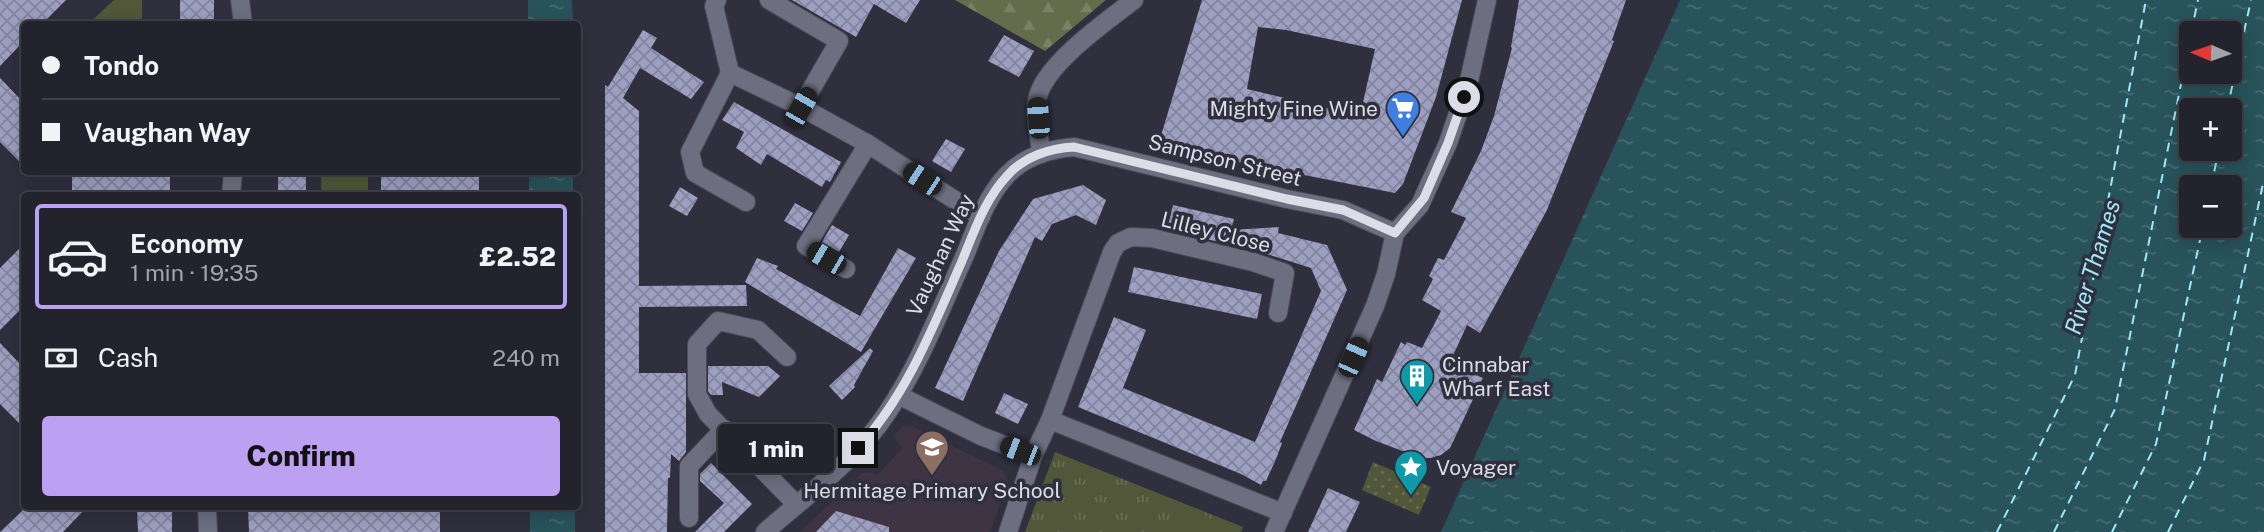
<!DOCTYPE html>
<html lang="en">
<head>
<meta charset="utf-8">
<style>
  :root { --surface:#23232e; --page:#2f2f3a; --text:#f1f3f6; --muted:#a3a4aa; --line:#40404a; --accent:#bca0f2 }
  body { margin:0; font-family:"Public Sans",sans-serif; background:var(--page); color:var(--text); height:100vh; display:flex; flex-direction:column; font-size:26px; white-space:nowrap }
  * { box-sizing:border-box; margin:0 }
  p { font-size:23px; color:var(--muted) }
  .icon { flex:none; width:38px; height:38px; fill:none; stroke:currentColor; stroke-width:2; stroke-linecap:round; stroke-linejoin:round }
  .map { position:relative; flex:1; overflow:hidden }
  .drawer { position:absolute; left:21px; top:192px; width:560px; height:318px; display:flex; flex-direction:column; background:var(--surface); border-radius:7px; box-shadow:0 4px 18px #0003,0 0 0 2px var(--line) }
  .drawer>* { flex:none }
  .top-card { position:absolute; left:21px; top:21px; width:560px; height:154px; border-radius:7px; box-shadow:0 4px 18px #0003,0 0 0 2px var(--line); display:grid; align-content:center; height:154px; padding:0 21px; background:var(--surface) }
  .needle { width:46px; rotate:272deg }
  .buttons { position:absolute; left:2179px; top:21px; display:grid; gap:14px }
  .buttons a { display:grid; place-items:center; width:63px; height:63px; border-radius:7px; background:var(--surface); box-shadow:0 4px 18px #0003,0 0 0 2px var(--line); font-size:35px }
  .end { position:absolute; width:32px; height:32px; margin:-16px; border:9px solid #dcdde7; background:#111; box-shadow:0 0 0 4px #111 }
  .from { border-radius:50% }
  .bubble { position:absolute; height:49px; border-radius:7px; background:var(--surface); box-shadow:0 4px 18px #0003,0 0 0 2px var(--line); font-size:23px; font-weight:800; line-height:49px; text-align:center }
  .car { position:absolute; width:21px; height:42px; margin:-21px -10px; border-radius:9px; box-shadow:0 0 5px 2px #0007; background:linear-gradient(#222 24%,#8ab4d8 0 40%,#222 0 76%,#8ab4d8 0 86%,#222 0) }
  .top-card b { display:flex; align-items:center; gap:24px; height:66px; font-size:26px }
  .top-card b+b { border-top:2px solid var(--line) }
  .top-card i { width:18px; height:18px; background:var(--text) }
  ul { padding:12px 0 0; list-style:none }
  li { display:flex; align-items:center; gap:21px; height:105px; margin:0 14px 10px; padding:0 7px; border:4px solid var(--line); border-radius:7px }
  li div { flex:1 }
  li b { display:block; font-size:26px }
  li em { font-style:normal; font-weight:800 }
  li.active { border-color:var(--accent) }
  li>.icon { width:63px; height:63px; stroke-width:1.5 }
  .pay { display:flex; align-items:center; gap:18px; height:77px; padding:0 21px; font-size:26px }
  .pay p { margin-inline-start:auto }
  .primary-button { display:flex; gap:14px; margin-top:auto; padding:14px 21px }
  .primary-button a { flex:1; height:80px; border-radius:7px; background:var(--accent); color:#111; font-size:28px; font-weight:800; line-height:80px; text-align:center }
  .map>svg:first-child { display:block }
  .education { fill:#3e3443 }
  .grass { fill:url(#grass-dots) }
  .forest { fill:url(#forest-firs) }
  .park { fill:url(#park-tufts) }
  .garden { fill:#515738 }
  .water { fill:url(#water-ripples); fill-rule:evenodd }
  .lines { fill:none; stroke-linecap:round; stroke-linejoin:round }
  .ferry { stroke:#9cebf9; stroke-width:2; stroke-dasharray:9 7; stroke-linecap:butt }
  .building { fill:url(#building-cross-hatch); fill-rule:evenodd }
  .street-casing { stroke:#4a4a57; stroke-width:20 }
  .secondary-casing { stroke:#4a4a57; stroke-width:20 }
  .street { stroke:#6d6f80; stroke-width:18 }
  .secondary { stroke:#6d6f80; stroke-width:18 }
  .route { stroke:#dcdde7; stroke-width:9 }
  .labels { text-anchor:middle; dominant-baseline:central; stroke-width:7; stroke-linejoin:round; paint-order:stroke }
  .poi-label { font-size:21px; fill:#dcdde7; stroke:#2f2f3e; text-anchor:start }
  .street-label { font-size:21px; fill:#dcdde7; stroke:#2f2f3e }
  .water-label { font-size:23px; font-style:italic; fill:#9cebf9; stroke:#2f2f3e }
</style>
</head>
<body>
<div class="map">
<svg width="2264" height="532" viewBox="0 0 2264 532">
  <defs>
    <pattern id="grass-dots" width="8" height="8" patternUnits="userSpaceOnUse" patternTransform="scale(1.75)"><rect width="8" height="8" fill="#515738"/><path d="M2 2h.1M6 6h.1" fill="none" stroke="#696f55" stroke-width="1.8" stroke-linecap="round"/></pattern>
    <pattern id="forest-firs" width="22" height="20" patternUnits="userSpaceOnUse" patternTransform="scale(1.75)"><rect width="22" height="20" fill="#656c4b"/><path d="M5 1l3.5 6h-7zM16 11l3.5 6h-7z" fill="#7a8165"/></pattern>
    <pattern id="park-tufts" width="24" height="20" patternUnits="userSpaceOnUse" patternTransform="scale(1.75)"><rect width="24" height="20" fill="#515738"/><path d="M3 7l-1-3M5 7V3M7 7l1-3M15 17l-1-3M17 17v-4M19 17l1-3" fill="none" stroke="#696f55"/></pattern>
    <pattern id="water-ripples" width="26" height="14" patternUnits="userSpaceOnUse" patternTransform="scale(1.75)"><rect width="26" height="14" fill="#28535a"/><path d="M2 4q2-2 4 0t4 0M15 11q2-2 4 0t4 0" fill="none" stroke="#476b72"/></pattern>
    <pattern id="building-cross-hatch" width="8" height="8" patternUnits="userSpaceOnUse" patternTransform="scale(1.75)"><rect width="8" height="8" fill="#9d9fc1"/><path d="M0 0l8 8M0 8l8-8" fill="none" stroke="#82839c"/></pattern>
  </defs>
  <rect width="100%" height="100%" fill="#2f2f3e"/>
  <path class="education" d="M903,426h8l93,45 4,11 -18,50h-190l62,-59 9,-1 7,3 24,-27 -9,-12z"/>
  <path class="grass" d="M1373,462l58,25 -12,28 -57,-25z"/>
  <path class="forest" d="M955,0h151l-61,51z"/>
  <path class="park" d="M1055,452l188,75 -2,5h-216z"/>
  <g class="garden">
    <path d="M114,0h28v24h-54z"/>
    <rect x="321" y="172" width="47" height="24"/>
    <path d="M1193,510l44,21 -1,1h-53z"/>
  </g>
  <g class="water">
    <path d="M528,0h44l1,24h-45z"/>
    <path d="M1680,0h584v532h-823zM2191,33h39v39h-39zM2230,110v39h-39v-39zM2191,187h39v39h-39z"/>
    <rect x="529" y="172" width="44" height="24"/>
    <rect x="530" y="508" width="45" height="24"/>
  </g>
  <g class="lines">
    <g class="ferry">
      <path d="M2191,33l7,-33"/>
      <path d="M2227,110l24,-110"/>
      <path d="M2211,187l8,-38"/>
      <path d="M1997,532l78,-157 71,-375"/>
      <path d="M2054,532l61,-123 76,-374"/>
      <path d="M2112,532l44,-88 47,-218"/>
      <path d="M2168,532l36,-72 60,-281"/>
    </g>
  </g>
  <g class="building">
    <path d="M0,0h66l-24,24h-18v17l-24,25z"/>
    <rect x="180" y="0" width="34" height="19"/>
    <path d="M792,0h128l-14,23 -32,-19 -18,33z"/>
    <path d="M1202,0h260l-26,97 -33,87 -8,9 -162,-32 -74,-19zM1258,27l28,3 89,19 -15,67 -113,-27z"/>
    <path d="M1519,0h107l-14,40 2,1 -67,169 -67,123 -13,-8 -16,35 28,13 -1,3 5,2 -33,70 -9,7 -10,3h-10l-45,-17 -22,-11 23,-51 5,3 19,-40 4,3 2,-3 15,6 19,-37 -19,-11 11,-21 -4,-3 9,-18 6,2 22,-42 -15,-6 30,-61 13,-35 18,-68 -1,-1z"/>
    <path d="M643,30l14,8 -6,10 53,34 -13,17 -51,-31 -17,30 16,13v175l107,-1 1,21 -108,1v66h47v79l-7,9 -8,-7 -1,24h-2l-1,54h-62v-447l3,2z"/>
    <path d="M1004,35l30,16 -15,26 -31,-16z"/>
    <path d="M0,78l24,25v63l-24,-24z"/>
    <path d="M734,102l107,60 -11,20 -4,-2 -4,7 -55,-33 -6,11 -25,-17 8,-16 -22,-12z"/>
    <path d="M946,139l19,10 -14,23 -19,-11z"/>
    <path d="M72,172h98v24h-30v-5l-48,1v4h-20z"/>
    <rect x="278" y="172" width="28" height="24"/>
    <path d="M381,172h98v24l-98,-1z"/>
    <path d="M1083,185l23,15 -10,25 -20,-10 -24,9 -10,17 -7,-4 -72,164 -28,-13 64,-137 34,-52z"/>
    <path d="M680,187l18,11 -11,18 -18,-10z"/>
    <path d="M795,203l18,10 -11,18 -18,-10z"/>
    <path d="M1173,205l61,14 -3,11 48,-3 -1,6 49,12 20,45 -67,152 2,1 -6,16 -10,22h-3l-2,4 -20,-11 -163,-67 36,-90 32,13 -23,58 132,54 66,-151 -10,-23 -82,-26 -1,2 -61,-14z"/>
    <path d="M832,225l17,10 -10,17 -17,-10z"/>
    <path d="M24,244v62l-24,24v-62z"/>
    <path d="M898,248l18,10 -55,94 -116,-70 12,-24 21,8 -2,3 84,47z"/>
    <path d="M1134,267l128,27 -5,25 -129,-27z"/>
    <path d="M0,343l24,25v60l-24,-24z"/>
    <path d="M870,348l3,3 -19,34 1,2 -13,13 -13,-14z"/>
    <path d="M708,366h60l12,10 -21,21 -37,-15 1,13h-12l-3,-4z"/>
    <path d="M1004,393l24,11 -10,20 -23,-11z"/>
    <path d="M792,432l16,15 -18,18 -15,-15z"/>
    <path d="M711,463l41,41 -28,28h-29l29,-29 -24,-22v-7z"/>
    <path d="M1328,488l32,14 -14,30h-38z"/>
    <path d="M25,508h61l-23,24h-63z"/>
    <path d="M137,508h35v24h-34z"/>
    <path d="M248,508h192v24h-191z"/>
    <path d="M836,511l53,16v5h-73z"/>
  </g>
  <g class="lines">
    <g class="street-casing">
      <g id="street">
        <path d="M240,0l3,24"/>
        <path d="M717,0l-3,6 16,67"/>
        <path d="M769,0l70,41 -38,66"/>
        <path d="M730,73l-40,79 5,21 51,29"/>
        <path d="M730,73l71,34 67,37"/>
        <path d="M1041,154c-1,-17 -7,-38 -4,-54 6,-35 70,-79 97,-100"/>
        <path d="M231,196l2,-24"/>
        <path d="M846,269l-40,-23 62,-102 113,73"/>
        <path d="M787,357l-29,-27 -40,-9 -21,23v50l11,20 88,90"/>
        <path d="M898,395l83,41 52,20"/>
        <path d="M1050,420l233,93"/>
        <path d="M207,508l1,24"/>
        <path d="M689,518v-52l35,-37"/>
        <path d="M1008,532l25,-76 17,-36 62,-168 6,-9 13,-6 21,1 101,24 32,11 -7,40"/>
        <path d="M1274,532l101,-226 11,-32 9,-41"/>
      </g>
    </g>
    <g class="secondary-casing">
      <path id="secondary" d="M765,532c42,-37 91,-72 122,-119 33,-49 54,-105 78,-158 11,-27 21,-58 42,-80 17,-18 43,-26 67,-28l213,52 56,11 52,23 25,-28 28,-62 21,-62 18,-81"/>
    </g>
    <use href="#street" class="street"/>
    <use href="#secondary" class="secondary"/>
  </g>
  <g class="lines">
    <path class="route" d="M858,448c49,-53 75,-121 104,-187 12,-29 23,-62 45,-85 16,-19 43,-28 67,-29l213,52 56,11 52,23 29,-35 24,-55 16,-46"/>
  </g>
  <defs>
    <g id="supermarket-pin" transform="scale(1.75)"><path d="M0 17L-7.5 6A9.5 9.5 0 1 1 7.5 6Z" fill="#3f7fe0" stroke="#2f2f3e"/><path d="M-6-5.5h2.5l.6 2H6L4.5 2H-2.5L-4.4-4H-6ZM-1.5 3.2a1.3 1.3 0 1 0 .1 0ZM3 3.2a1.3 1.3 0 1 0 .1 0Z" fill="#fff"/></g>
    <g id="building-pin" transform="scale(1.75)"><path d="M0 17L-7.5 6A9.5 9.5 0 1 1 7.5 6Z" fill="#0f9aa8" stroke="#2f2f3e"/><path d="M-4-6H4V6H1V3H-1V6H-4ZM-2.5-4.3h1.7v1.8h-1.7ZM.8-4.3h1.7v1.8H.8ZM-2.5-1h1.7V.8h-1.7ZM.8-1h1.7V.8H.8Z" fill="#fff"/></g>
    <g id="school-pin" transform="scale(1.75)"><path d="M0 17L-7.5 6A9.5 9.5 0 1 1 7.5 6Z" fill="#8d6e63" stroke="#2f2f3e"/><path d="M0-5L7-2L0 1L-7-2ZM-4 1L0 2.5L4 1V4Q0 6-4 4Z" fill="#fff"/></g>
    <g id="sight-pin" transform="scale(1.75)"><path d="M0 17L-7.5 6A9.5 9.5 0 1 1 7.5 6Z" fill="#0f9aa8" stroke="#2f2f3e"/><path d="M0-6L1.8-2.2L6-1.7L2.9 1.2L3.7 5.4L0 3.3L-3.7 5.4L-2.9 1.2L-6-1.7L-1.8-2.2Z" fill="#fff"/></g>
  </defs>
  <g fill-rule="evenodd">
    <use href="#supermarket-pin" x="1403" y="108"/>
    <use href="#building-pin" x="1417" y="376"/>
    <use href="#school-pin" x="932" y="447"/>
    <use href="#sight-pin" x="1411" y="467"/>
  </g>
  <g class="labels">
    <g class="poi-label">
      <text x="1378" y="108" text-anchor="end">Mighty Fine Wine</text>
      <text x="1442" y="364">Cinnabar<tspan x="1442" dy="24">Wharf East</tspan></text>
      <text x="1436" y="467">Voyager</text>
      <text x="932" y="490" text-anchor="middle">Hermitage Primary School</text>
    </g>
    <g class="street-label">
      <text transform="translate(1225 160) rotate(14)">Sampson Street</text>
      <text transform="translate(1216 232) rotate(14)">Lilley Close</text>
      <text transform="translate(940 255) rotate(-65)">Vaughan Way</text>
    </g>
    <g class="water-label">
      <text transform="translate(2092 267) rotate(-73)">River Thames</text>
    </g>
  </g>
</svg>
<div class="buttons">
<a><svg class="needle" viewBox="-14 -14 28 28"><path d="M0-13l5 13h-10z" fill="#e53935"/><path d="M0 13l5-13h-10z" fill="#a3a4aa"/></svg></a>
<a>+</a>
<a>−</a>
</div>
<i class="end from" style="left:1464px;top:97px"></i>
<i class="end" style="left:858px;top:448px"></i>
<div class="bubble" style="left:718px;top:424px;width:116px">1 min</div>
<i class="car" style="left:801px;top:107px;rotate:30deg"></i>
<i class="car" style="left:1038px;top:118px;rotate:356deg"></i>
<i class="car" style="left:922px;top:179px;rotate:303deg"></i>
<i class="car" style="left:826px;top:258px;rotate:300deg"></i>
<i class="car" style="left:1353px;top:357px;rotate:24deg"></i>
<i class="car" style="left:1020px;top:451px;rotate:291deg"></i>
<div class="top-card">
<b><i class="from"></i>Tondo</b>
<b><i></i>Vaughan Way</b>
</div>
<section class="drawer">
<ul>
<li class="active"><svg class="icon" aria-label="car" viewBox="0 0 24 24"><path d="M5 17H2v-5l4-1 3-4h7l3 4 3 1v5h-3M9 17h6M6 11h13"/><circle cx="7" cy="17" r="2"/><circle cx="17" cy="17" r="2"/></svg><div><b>Economy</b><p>1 min · 19:35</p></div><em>£2.52</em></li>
</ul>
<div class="pay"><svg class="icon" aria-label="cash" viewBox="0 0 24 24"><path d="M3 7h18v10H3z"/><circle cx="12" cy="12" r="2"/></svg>Cash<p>240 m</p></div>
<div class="primary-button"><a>Confirm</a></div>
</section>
</div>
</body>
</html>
